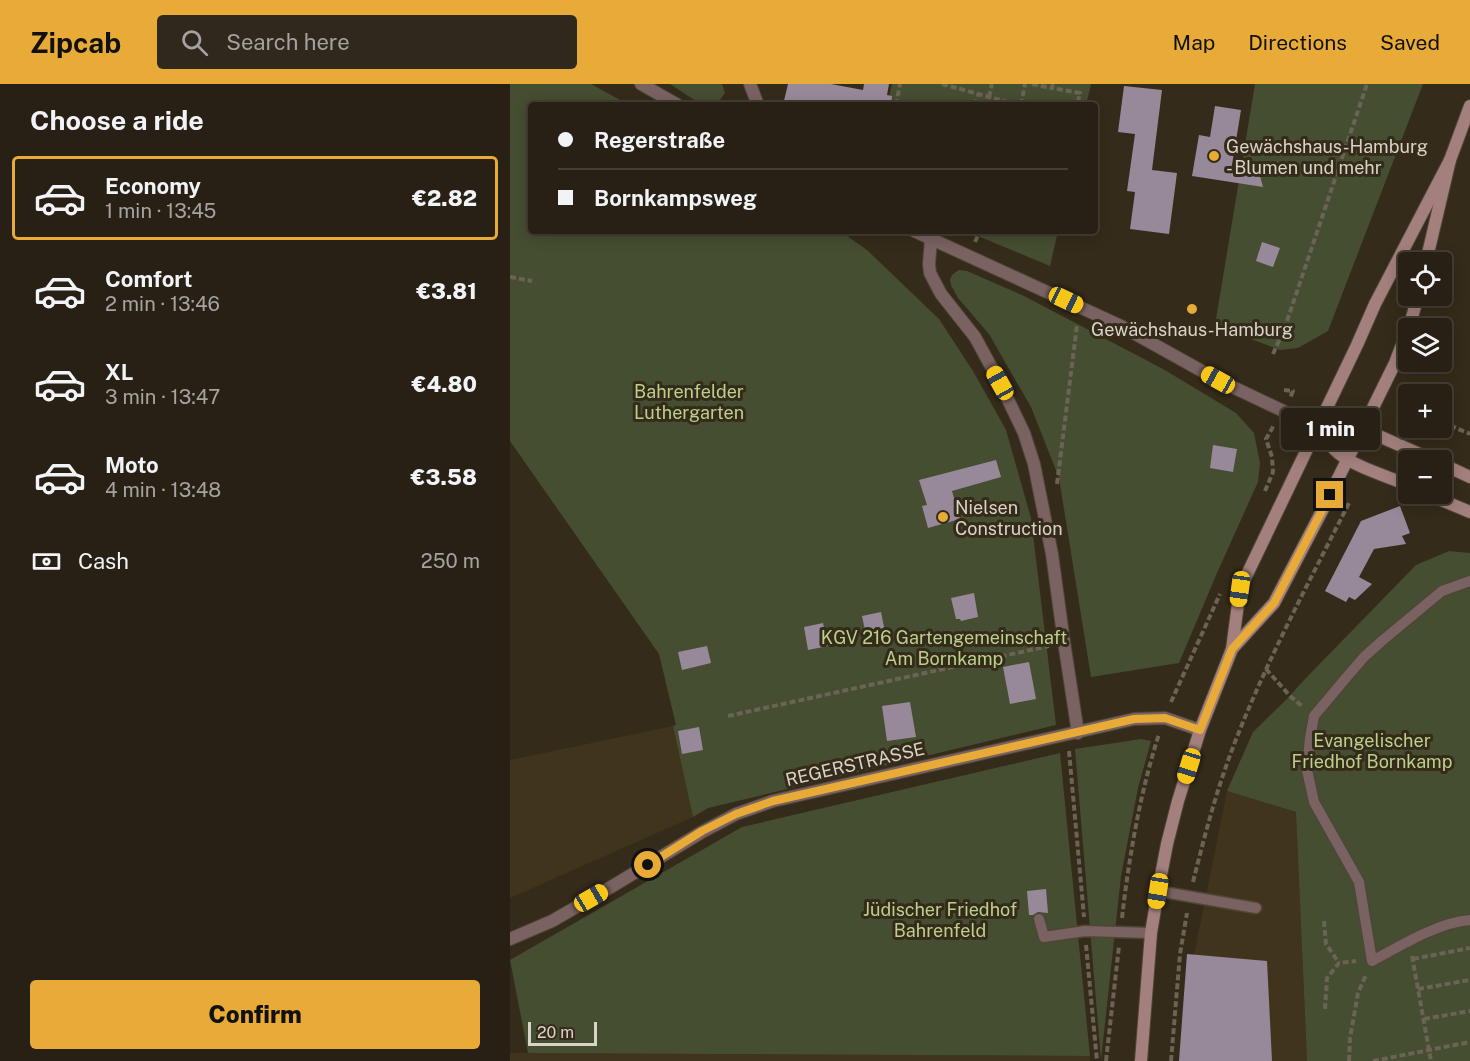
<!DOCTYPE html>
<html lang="en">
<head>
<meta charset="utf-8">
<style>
  :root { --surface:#282014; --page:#30281d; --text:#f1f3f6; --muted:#a5a3a0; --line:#443e34; --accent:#e8ab37 }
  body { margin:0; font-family:"Public Sans",sans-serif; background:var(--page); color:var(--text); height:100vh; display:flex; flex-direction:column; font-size:22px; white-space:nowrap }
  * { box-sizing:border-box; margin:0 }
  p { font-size:20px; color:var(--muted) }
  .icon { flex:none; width:33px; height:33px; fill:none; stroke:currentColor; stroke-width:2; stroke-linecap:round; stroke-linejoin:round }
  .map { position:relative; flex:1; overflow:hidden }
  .panel { display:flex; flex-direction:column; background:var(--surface); width:510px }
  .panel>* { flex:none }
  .banner { position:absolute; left:18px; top:18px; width:570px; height:132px; border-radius:6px; box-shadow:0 3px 15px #0003,0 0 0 2px var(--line); display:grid; align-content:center; height:132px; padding:0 30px; background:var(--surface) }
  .fabs { position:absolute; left:888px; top:168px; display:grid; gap:12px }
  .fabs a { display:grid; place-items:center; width:54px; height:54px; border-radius:6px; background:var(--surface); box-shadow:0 3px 15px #0003,0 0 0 2px var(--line); font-size:30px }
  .scale { position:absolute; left:18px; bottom:15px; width:69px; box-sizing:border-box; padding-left:6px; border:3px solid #d9d3c8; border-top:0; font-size:16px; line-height:21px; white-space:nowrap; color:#d9d3c8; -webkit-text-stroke:4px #352b1a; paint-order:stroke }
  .end { position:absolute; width:27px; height:27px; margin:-14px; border:8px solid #e8ab37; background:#111; box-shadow:0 0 0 3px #111 }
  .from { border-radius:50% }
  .bubble { position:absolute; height:42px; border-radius:6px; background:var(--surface); box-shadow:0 3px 15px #0003,0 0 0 2px var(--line); font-size:20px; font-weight:800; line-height:42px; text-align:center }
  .car { position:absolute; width:18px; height:36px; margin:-18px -9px; border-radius:8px; box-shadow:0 0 4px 2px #0007; background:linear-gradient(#f5c518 24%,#345 0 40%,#f5c518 0 76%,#345 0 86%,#f5c518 0) }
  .banner b { display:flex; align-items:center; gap:21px; height:57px; font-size:22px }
  .banner b+b { border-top:2px solid var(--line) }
  .banner i { width:15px; height:15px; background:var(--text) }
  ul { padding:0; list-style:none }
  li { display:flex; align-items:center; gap:18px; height:84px; margin:0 12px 9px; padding:0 18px; border:3px solid transparent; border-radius:6px }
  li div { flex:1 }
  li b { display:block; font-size:22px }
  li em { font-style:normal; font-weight:800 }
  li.active { border-color:var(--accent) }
  li>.icon { width:54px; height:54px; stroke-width:1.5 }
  h2 { padding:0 30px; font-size:27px; line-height:72px }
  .pay { display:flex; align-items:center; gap:15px; height:66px; padding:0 30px; font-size:22px }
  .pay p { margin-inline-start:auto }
  .cta { display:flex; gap:12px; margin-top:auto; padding:12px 30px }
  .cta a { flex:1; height:69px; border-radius:6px; background:var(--accent); color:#111; font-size:24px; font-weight:800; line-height:69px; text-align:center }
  header { display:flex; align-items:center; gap:36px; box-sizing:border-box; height:84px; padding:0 30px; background:var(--accent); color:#111 }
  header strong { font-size:28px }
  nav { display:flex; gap:33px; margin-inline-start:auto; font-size:21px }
  .search { width:420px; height:54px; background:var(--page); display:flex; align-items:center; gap:15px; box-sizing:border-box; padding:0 21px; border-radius:6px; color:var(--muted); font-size:22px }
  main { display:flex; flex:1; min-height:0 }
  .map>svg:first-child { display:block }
  .built { fill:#41341d }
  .green { fill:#454e31 }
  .building { fill:#98899a }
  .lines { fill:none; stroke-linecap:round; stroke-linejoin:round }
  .lane-casing { stroke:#4f4636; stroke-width:13 }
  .street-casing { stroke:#4f4636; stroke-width:14 }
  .secondary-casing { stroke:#4f4636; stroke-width:14 }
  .path { stroke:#6b6354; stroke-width:4; stroke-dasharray:6 3; stroke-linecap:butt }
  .lane { stroke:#796261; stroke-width:10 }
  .street { stroke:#796261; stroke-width:12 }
  .secondary { stroke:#a3807e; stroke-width:12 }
  .route { stroke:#e8ab37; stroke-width:8 }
  .poi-dot { fill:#e8ab37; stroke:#352b1a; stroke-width:2 }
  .labels { text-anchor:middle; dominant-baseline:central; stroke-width:6; stroke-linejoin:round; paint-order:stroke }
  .poi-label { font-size:18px; fill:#d9d3c8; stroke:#352b1a; text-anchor:start }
  .park-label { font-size:18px; fill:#bbd08b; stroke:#352b1a }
  .street-label { font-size:18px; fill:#d9d3c8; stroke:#352b1a }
</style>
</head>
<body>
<header>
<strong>Zipcab</strong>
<div class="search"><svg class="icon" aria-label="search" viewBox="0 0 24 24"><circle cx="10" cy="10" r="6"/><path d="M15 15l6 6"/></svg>Search here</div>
<nav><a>Map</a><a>Directions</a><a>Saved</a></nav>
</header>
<main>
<section class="panel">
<h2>Choose a ride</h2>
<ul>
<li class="active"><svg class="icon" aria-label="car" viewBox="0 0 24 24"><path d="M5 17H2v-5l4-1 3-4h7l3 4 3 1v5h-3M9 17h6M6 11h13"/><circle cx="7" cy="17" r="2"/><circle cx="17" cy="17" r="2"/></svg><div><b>Economy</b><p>1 min · 13:45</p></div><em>€2.82</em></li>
<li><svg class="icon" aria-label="car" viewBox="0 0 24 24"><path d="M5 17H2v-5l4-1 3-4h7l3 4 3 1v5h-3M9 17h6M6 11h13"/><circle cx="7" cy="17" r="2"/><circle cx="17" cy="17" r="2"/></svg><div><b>Comfort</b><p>2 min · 13:46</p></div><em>€3.81</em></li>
<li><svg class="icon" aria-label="car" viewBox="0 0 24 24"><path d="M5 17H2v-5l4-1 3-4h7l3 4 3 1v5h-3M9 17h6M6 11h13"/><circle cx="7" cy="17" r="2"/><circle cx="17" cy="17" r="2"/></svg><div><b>XL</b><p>3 min · 13:47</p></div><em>€4.80</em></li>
<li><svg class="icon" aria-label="car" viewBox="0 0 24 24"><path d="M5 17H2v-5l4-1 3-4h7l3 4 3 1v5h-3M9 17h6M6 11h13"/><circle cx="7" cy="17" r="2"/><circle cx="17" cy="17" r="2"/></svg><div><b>Moto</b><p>4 min · 13:48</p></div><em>€3.58</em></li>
</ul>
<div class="pay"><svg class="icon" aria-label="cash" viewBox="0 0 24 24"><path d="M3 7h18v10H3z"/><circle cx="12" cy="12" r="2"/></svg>Cash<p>250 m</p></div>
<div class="cta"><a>Confirm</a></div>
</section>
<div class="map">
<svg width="960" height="977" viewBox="0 0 960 977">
  <rect width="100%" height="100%" fill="#352b1a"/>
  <g class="built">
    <path d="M163,642l20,91 -183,81v-138z"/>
    <path d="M717,707l69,21 11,249h-128l15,-106z"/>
    <path d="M0,969h18l562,3v5h-580z"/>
  </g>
  <g class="green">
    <path d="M0,0h81l38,21h-98v126h309l27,19 72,69 34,52 33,59 25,88 25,207 -348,83 -15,9 -20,-91 3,-1 -17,-71 -149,-213z"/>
    <path d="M160,0h52l3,9 -9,12h-14z"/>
    <path d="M382,0h199l-5,21h-199z"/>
    <path d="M745,0h168l-95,247 -30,17 -18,2 -65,-25z"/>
    <path d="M456,147h92l-8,35z"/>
    <path d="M449,186l8,1 57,25 139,73 73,44 18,20 6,30 -2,19 -41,91 -38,90 -88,14 -32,-199 -28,-71 -42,-73 -31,-36 -7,-13 -1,-6 3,-5z"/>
    <path d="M939,467l21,2v508h-163l-11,-249 -69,-21 26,-59 34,-33 17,-19 112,-115z"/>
    <path d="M631,655l10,2 -13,47 -17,88 -20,184 -26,-311z"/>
    <path d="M550,669l30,303 -562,-3 -18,-93 232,-133z"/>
  </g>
  <g class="building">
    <path d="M278,0h43l32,6 1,-6h25l-2,11 5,1 -1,9h-108z"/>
    <path d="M614,2l38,4 -10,80 25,3 -8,61 -39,-5 5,-37 -8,-1 8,-57 -17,-2z"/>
    <path d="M705,22l26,4 -10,61 26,-6 6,22 -71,-11 7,-41 11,2z"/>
    <path d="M752,158l18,6 -7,19 -17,-6z"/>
    <path d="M703,361l24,4 -4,23 -23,-4z"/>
    <path d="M486,376l5,17 -49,14 8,28 -32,9 -6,-22 5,-1 -8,-25z"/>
    <path d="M890,422l10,27 -8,3 4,8 -32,5 -15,28 13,7 -17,16 -6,-3 -3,5 -21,-11 36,-70z"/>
    <path d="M464,509l4,24 -17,4 -1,-2h-4l-5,-21z"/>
    <path d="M371,528l4,20 -19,3 -4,-19z"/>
    <path d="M313,539l5,23 -20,4 -4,-23z"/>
    <path d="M197,562l4,17 -29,7 -4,-18z"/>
    <path d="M519,578l7,37 -26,5 -7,-37z"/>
    <path d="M400,618l6,35 -29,4 -5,-35z"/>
    <path d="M189,643l4,23 -21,4 -4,-23z"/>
    <path d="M536,805l2,24 -10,-1 -5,3h-4l-2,-24z"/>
    <path d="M677,870l80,7 5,100h-93z"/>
  </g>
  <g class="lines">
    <g class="lane-casing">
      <g id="lane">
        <path d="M960,497l-28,10 -59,49 -19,17 -19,22 -31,37 -4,22 -3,32 7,32 45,80 13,79c28,-15 67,-39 98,-41"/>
        <path d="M648,807l98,17"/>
        <path d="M529,835l5,18 41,-6 66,2"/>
      </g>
    </g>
    <g class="street-casing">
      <g id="street">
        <path d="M131,0l37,21"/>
        <path d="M240,0l8,21"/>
        <path d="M404,147l207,95 97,54 99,47"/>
        <path d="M421,155l-2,25 1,9 11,21 34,43 25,46 24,50 10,31 18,90 12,88 14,91"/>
        <path d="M0,855l42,-18 59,-34 91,-55 34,-18 37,-13 361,-82 31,-1 35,12"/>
      </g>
    </g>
    <g class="secondary-casing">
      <g id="secondary">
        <path d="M916,178l24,-102 20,-54"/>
        <path d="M899,244l9,-32"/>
        <path d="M807,343l33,-1 13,3 70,31"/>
        <path d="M807,343c6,9 11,16 18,23 14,15 54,27 73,35"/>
        <path d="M932,380l28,13"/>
        <path d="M917,410l43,18"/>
        <path d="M722,565l42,-46 49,-94 72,-146 13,-34"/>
        <path d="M631,977l10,-128 7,-42 9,-47 11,-43 22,-71 32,-81 8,-60 117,-244 18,-41 75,-144"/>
      </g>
    </g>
    <g class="path">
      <path d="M432,0l76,21"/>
      <path d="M522,0l20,4"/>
      <path d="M543,0l-1,4 28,5 -3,12"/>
      <path d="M479,13l3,-13"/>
      <path d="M386,21l4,-21"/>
      <path d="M464,21l5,-12"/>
      <path d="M511,21l4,-21"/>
      <path d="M465,158l5,-11"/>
      <path d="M0,193l22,4"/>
      <path d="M763,270l12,-27 82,-243"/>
      <path d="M774,306l9,1 -3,7"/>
      <path d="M932,338l28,12"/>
      <path d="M888,344l10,-21"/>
      <path d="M547,400l20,-159"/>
      <path d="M755,407l8,-19 -1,-15 -6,-18 8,-14"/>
      <path d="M756,585l24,27 12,10"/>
      <path d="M661,618l49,-108"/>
      <path d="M218,632l321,-70"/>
      <path d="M559,667l15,166"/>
      <path d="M683,798c12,-48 24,-94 42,-140 32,-82 74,-160 114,-239"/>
      <path d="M612,834c7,-61 18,-125 37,-184"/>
      <path d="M814,837l2,23 13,19"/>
      <path d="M576,861l11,116"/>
      <path d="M902,872l19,105"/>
      <path d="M903,875l57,-11"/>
      <path d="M908,905l52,-9"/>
      <path d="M815,925l2,-31 12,-15 17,-2"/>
      <path d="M914,935l46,-8"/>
      <path d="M596,977l13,-115"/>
      <path d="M661,977l9,-107 7,-41"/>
      <path d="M839,977l1,-23 8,-45 8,-18"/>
      <path d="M863,977l97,-19"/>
    </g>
    <use href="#lane" class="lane"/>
    <use href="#street" class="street"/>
    <use href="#secondary" class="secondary"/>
  </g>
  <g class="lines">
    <path class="route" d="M138,781l54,-34 34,-17 37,-13 361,-82 31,-1 35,12 32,-81 42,-46 56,-108"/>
  </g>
  <g class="poi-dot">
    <circle cx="704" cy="72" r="6"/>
    <circle cx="682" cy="225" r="6"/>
    <circle cx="433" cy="433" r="6"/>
  </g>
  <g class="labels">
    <g class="poi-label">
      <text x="716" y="62">Gewächshaus-Hamburg<tspan x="716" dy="21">- Blumen und mehr</tspan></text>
      <text x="682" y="245" text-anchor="middle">Gewächshaus-Hamburg</text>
      <text x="445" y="423">Nielsen<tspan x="445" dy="21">Construction</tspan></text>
    </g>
    <g class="park-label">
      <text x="179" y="307">Bahrenfelder<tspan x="179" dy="21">Luthergarten</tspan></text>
      <text x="434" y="553">KGV 216 Gartengemeinschaft<tspan x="434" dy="21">Am Bornkamp</tspan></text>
      <text x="862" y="656">Evangelischer<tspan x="862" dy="21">Friedhof Bornkamp</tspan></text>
      <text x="430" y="825">Jüdischer Friedhof<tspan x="430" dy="21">Bahrenfeld</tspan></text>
    </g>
    <g class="street-label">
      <text transform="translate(345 680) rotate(-13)">REGERSTRASSE</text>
    </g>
  </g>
</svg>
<div class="fabs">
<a><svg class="icon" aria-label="locate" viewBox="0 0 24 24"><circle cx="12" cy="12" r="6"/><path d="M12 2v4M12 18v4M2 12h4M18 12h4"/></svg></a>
<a><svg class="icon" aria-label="layers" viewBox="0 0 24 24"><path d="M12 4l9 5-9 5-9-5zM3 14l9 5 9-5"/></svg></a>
<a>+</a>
<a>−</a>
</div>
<div class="scale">20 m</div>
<i class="end from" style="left:138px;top:781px"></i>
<i class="end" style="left:820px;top:411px"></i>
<div class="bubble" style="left:771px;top:324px;width:99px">1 min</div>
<i class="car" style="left:556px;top:216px;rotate:115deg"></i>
<i class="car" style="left:708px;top:296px;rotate:299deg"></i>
<i class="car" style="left:490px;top:299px;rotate:331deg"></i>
<i class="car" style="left:730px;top:505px;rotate:188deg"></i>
<i class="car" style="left:679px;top:682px;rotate:197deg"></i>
<i class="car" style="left:648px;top:807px;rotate:189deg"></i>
<i class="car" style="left:81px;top:814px;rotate:60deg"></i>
<div class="banner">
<b><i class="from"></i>Regerstraße</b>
<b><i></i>Bornkampsweg</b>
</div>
</div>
</main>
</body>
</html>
